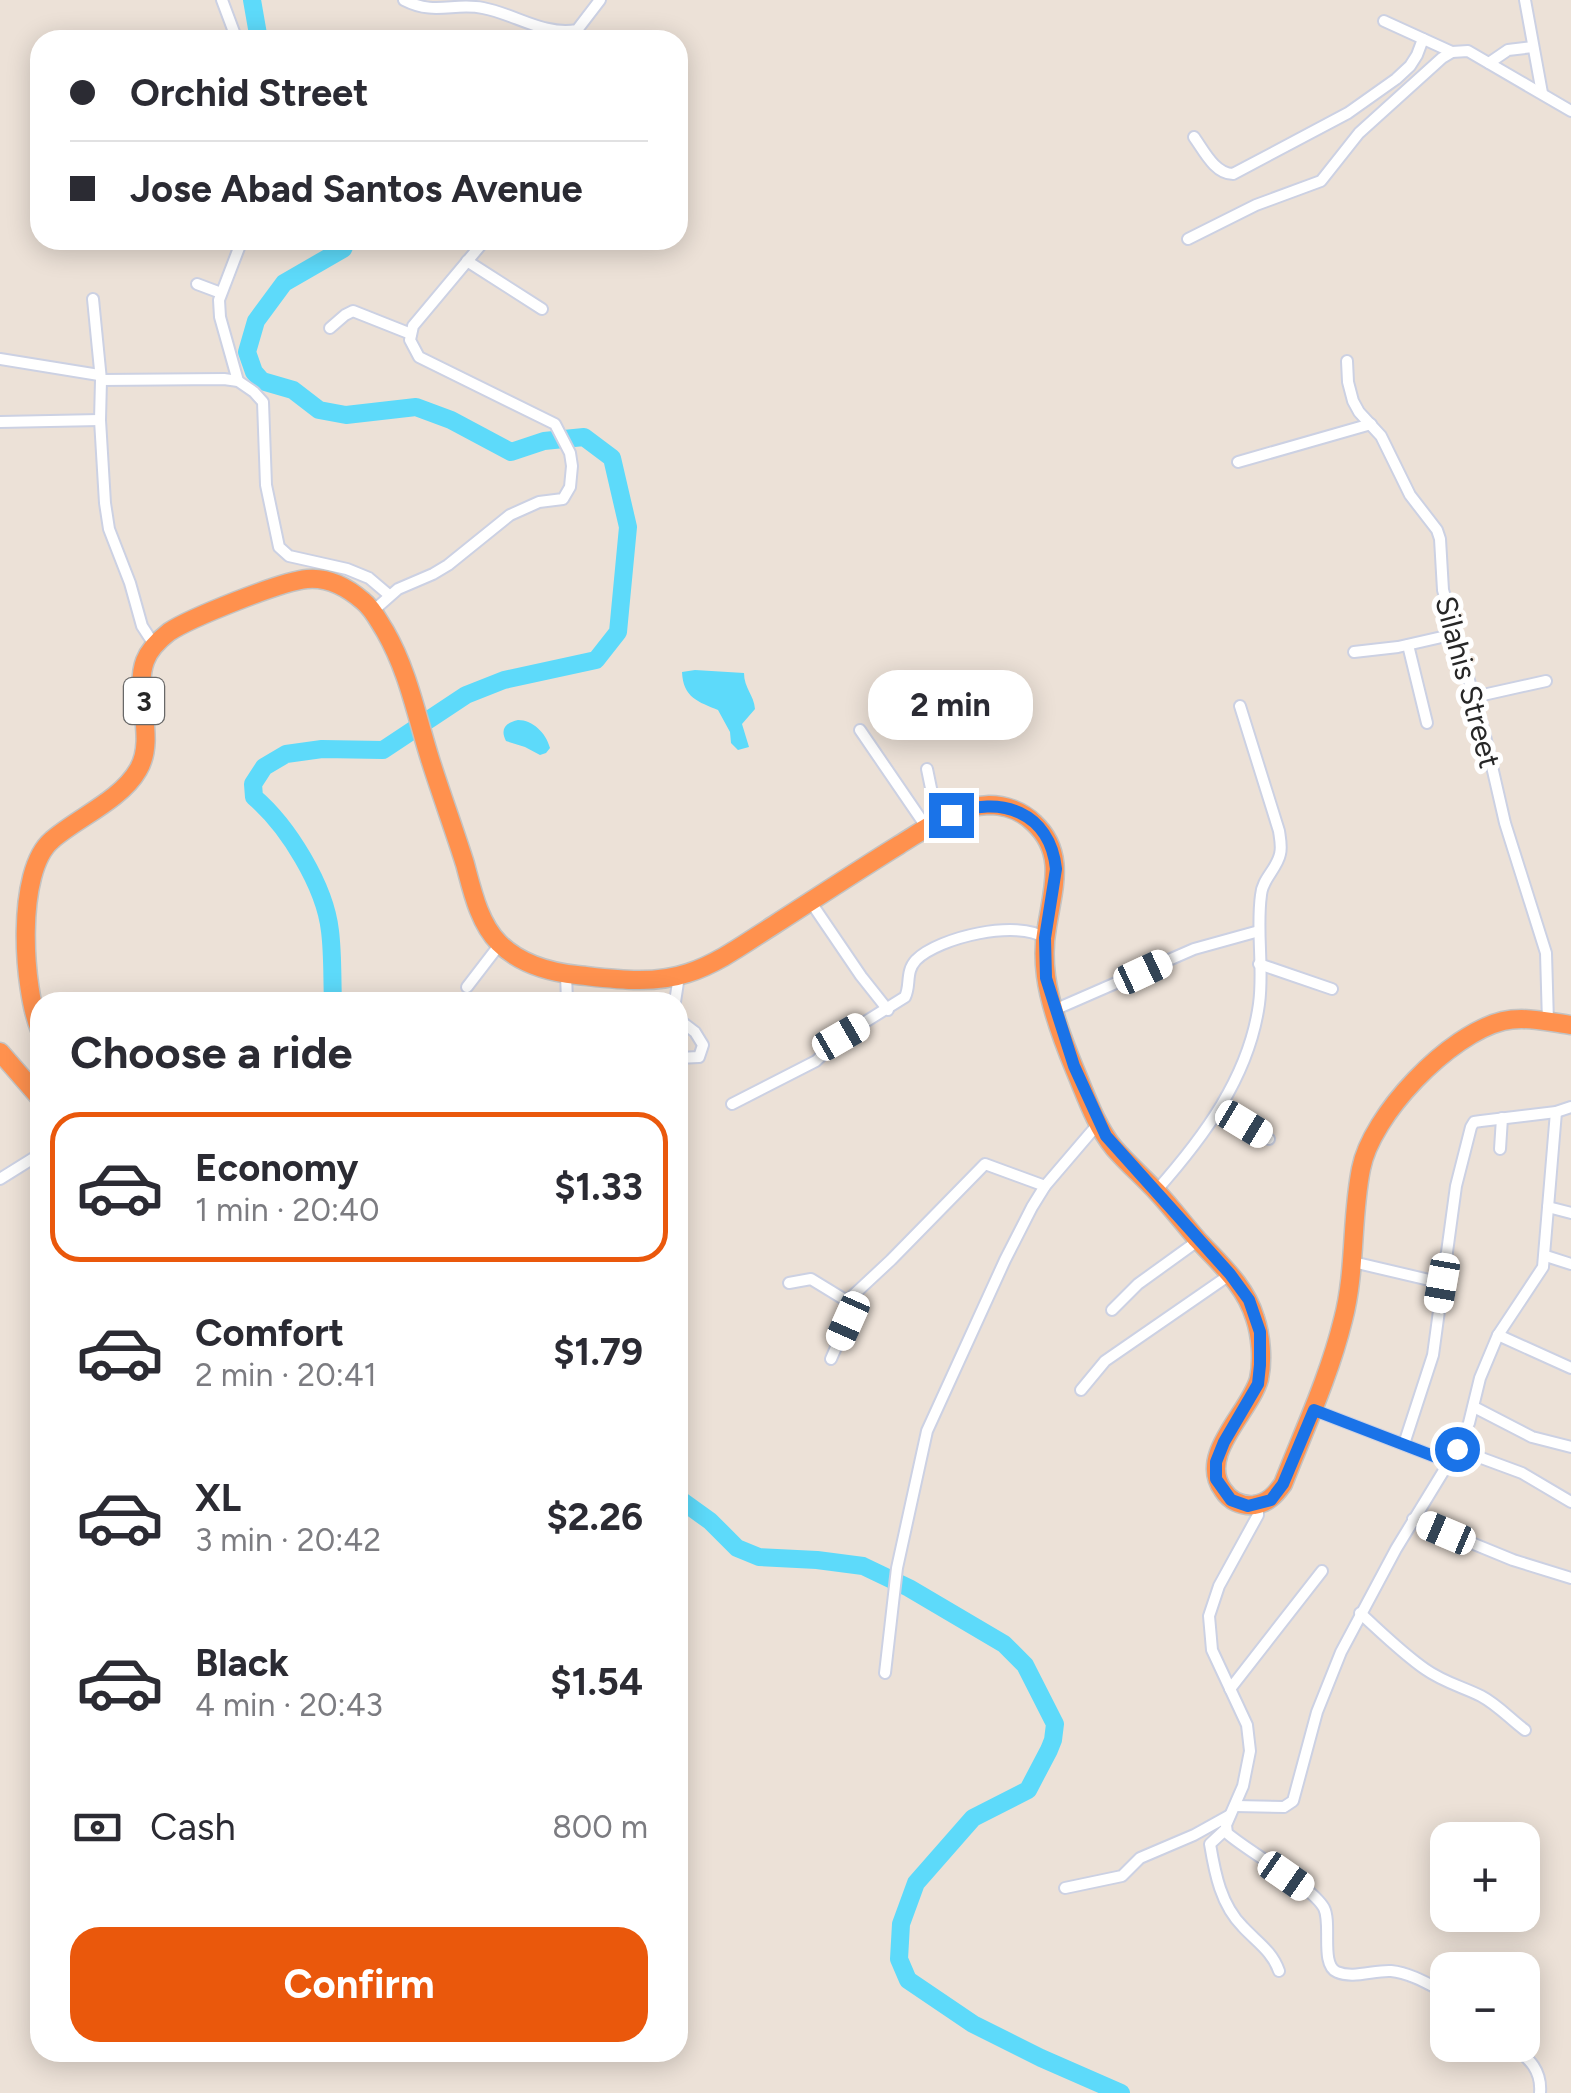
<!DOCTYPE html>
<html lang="en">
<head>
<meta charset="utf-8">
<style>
  :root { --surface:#fff; --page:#f2f2f3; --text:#2b2b33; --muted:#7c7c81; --line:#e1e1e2; --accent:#ea580c }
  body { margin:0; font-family:Figtree,sans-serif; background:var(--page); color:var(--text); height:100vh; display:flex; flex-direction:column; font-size:38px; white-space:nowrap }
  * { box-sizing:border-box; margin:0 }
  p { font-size:32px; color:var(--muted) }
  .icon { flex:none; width:55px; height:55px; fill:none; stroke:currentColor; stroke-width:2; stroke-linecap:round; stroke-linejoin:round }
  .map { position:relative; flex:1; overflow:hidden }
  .panel { position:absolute; left:30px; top:992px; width:658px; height:1070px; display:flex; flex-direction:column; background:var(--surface); border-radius:30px; box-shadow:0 5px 25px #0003 }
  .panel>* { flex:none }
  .hud { position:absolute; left:30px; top:30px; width:658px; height:220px; border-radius:30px; box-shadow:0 5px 25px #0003; display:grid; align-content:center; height:220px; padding:0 40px; background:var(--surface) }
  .fabs { position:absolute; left:1430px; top:1822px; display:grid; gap:20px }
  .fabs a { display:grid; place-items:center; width:110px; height:110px; border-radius:20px; background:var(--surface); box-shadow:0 5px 25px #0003; font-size:50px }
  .end { position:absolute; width:45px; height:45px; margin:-22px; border:12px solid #1a73e8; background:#fff; box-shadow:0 0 0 5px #fff }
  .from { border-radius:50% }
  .bubble { position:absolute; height:70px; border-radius:30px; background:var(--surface); box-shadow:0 5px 25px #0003; font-size:32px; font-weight:700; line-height:70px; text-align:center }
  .car { position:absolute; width:30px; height:60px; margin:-30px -15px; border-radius:12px; box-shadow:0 0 8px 2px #0007; background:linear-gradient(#fff 24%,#345 0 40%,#fff 0 76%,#345 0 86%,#fff 0) }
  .hud b { display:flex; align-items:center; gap:35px; height:95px; font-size:38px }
  .hud b+b { border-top:2px solid var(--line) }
  .hud i { width:25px; height:25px; background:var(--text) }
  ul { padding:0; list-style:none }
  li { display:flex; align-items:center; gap:30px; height:150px; margin:0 20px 15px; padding:0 20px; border:5px solid transparent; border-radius:30px }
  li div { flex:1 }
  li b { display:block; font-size:38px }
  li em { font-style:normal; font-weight:700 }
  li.current { border-color:var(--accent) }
  li>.icon { width:90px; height:90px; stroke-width:1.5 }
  h2 { padding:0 40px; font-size:45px; line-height:120px }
  .pay { display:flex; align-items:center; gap:25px; height:110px; padding:0 40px; font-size:38px }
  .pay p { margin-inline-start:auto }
  .action { display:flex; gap:20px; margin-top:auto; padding:20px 40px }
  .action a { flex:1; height:115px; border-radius:30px; background:var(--accent); color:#fff; font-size:40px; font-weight:700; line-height:115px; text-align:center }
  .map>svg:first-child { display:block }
  .water { fill:#5ddafa }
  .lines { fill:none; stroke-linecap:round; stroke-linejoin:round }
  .river { stroke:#5ddafa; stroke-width:18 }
  .street-casing { stroke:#ccd1e3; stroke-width:14 }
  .highway-casing { stroke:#c3c3c3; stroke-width:21 }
  .street { stroke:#fff; stroke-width:10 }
  .highway { stroke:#ff914e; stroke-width:18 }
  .route { stroke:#1a73e8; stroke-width:12 }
  .labels { text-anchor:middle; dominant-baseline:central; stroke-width:10; stroke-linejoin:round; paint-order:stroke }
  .shield { fill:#fff; stroke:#686868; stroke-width:2.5 }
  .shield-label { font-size:28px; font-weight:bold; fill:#272727 }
  .street-label { font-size:30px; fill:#272727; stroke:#fff }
</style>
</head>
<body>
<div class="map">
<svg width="1571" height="2093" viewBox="0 0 1571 2093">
  <rect width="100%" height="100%" fill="#ece1d7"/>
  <g class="water">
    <path d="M695,670l49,3c0,15 10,22 11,36l-13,15 7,23 -11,3 -7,-7 -1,-11 -12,-22c-19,-8 -35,-12 -36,-38z"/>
    <path d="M518,720c15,0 28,13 32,28l-4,5 -6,2 -15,-8 -19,-6c-6,-12 -1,-18 12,-21z"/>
  </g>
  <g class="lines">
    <g class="river">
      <path d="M252,0l7,40"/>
      <path d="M333,1002c-1,-23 0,-47 -3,-71 -5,-45 -42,-105 -76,-134l-1,-13 11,-17 22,-13 36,-5 61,1 83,-55 38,-15 92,-20 22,-28 10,-105 -16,-69 -28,-21 -40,4 -33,11 -60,-32 -35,-13 -70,8 -27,-5 -26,-20 -31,-9 -8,-9 -7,-20 9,-31 28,-38 59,-34 4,-9"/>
      <path d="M678,1498l32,23 27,27 22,9 58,3 46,6 46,22 95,56 21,21 30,59 -2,16 -4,10 -21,40 -55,28 -57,65 -15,41 -2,35 9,21 65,44 68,34 80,35"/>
    </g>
    <g class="street-casing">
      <g id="street">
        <path d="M222,0l15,40"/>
        <path d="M404,0c31,16 50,2 79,8 32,6 61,28 94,22l23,-30"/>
        <path d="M1525,0l17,93"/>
        <path d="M1384,21l68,31"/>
        <path d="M1489,63l19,-13 25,-3"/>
        <path d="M1194,137c10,14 21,37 39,37l115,-61 48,-34 14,-13 7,-11 6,-16"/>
        <path d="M1188,239l68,-34 65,-24 38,-48 83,-75 10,-6 16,-1 103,60"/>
        <path d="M467,261l75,48"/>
        <path d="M197,284l24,9"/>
        <path d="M93,299l8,81 -1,40 5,83 4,26 21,54 12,43 13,20"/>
        <path d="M330,328l15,-13 8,-4 58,23"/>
        <path d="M0,359l99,16"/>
        <path d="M1347,361l1,21 5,19 6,11 22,24 29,59 27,35 3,9 3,51 42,146 20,87 41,130 2,69"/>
        <path d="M101,380l123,-1 14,2 16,11 9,10 3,83 13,62 10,9 58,13 22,9 20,17"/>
        <path d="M238,381l-18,-64 -1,-17 23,-60"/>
        <path d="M0,422l100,-2"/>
        <path d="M1238,462l133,-38"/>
        <path d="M373,611l25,-22 35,-15 15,-9 62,-50 29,-13 24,-3 7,-12 2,-21 -2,-13 -15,-29 -136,-67 -9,-17 3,-14 72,-86"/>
        <path d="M1408,645l19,78"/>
        <path d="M1354,652l44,-5 57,-13"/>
        <path d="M1474,697l72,-16"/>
        <path d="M860,730l67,98"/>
        <path d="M927,769l11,53"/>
        <path d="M810,901l51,75 27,34"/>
        <path d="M1259,964l73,25"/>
        <path d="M566,974l1,28"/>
        <path d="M467,987l33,-43"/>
        <path d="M675,1002l4,-26"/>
        <path d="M1054,1010l140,-61 65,-18"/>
        <path d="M678,1019l17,13 8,13 -4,12 -21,1"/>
        <path d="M732,1104l84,-43 25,-24 64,-40c6,-12 0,-25 11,-37 23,-23 102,-41 129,-22"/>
        <path d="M1220,1109l49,30"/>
        <path d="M1500,1149l2,-31"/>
        <path d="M0,1179l40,-25"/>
        <path d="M1156,1191c47,-53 93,-114 103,-187 5,-36 -3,-73 2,-109 1,-16 16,-26 19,-41 2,-7 0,-16 -1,-23l-39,-125"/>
        <path d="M1548,1207l23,6"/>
        <path d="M1546,1256l25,8"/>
        <path d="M1353,1262l89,21"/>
        <path d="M789,1283l22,-4 36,22"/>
        <path d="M1112,1310l26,-26 61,-44"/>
        <path d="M1498,1335l73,33"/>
        <path d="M831,1359l19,-44 -3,-14 44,-41 94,-96 60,22"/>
        <path d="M1081,1390l24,-29 126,-87"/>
        <path d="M1474,1407l58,30 39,10"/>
        <path d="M1314,1410l135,52"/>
        <path d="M1404,1444l29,-89 23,-169 15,-59 3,-5 7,-1 75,-9 15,-5"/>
        <path d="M1457,1449l65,24 49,29"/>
        <path d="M1258,1504v11l-39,71 -10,30 3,34 35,75 3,26 -7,35 -17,39 1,8c21,19 85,53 97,75 8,16 -4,57 13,64 16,7 37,-2 54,-1 20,2 39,14 57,23"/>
        <path d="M1413,1519l100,41 58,18"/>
        <path d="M1360,1613c21,19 42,40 65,56 18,13 38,18 56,27 17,9 29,23 44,34"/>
        <path d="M885,1673l12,-105 30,-137 78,-171 27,-53 13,-21 53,-62"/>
        <path d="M1230,1689l92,-118"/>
        <path d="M1235,1806l49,1 9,-6 24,-89 24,-60 55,-103 61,-100 12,-26 11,-45 18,-43 45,-68 13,-155"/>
        <path d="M1226,1829l-16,15c5,30 11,61 33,83 14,15 29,24 36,44"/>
        <path d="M1065,1888l57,-12 18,-18 54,-23 36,-20"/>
        <path d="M1513,2045c16,14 29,25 27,48"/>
      </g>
    </g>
    <g class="highway-casing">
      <g id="highway">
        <path d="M40,1030c-17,-41 -25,-159 12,-190 25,-22 69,-40 86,-70 19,-31 -5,-77 7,-109 4,-11 15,-22 24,-29 21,-14 113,-51 138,-53 21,-2 41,9 56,22 10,8 15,19 22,30 23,40 31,83 45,128 11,35 24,70 35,105 7,26 14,59 34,79 21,21 50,29 78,32 37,4 75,10 111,-2 31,-10 59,-31 86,-48 42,-27 83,-54 125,-80 28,-17 57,-39 90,-40 16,0 33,6 45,18 32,30 19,65 13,104 -3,15 -3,33 -1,49 4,31 17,65 29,94 11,26 21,56 39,78 13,15 29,29 43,44 14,15 27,32 40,47 23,25 48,46 58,79 6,18 8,42 4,61 -9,33 -62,76 -36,111 7,11 18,16 31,15 14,-2 21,-10 29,-21 21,-54 46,-107 60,-164 13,-49 8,-101 18,-151 10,-54 88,-135 142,-148 22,-5 46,1 68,4"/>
        <path d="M0,1052l40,46"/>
      </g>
    </g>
    <use href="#street" class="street"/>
    <use href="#highway" class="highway"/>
  </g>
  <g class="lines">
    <path class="route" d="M951,815c49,-21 99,-3 105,54l-11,69 1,40 28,88 32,70 124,138 19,26 11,32v33l-2,19 -34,58 -8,20v17l15,21 17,6 23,-6 12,-16 31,-74 135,52 8,-13"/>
  </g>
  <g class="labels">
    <rect class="shield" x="124" y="678" width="40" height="46" rx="8"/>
    <g class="shield-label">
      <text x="144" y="701">3</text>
    </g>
    <g class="street-label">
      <text transform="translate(1468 682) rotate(75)">Silahis Street</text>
    </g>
  </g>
</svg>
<div class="fabs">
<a>+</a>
<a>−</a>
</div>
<i class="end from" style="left:1457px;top:1449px"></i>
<i class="end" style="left:951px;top:815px"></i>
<div class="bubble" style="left:868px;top:670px;width:165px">2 min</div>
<i class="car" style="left:1143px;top:972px;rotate:65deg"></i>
<i class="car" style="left:841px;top:1037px;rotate:60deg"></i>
<i class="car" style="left:1244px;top:1124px;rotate:121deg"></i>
<i class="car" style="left:1442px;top:1283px;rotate:190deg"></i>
<i class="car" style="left:848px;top:1321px;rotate:204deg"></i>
<i class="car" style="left:1446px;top:1533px;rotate:293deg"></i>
<i class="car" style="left:1286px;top:1876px;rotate:125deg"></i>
<div class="hud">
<b><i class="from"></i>Orchid Street</b>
<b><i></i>Jose Abad Santos Avenue</b>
</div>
<section class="panel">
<h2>Choose a ride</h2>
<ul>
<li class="current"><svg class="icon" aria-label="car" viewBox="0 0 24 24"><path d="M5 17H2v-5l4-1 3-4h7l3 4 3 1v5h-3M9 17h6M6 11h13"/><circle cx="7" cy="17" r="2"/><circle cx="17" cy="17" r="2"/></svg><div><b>Economy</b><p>1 min · 20:40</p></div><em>$1.33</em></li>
<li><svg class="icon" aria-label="car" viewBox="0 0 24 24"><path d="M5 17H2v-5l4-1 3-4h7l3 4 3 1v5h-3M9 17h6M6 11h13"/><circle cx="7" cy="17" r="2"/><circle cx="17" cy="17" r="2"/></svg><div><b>Comfort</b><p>2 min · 20:41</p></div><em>$1.79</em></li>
<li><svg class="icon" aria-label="car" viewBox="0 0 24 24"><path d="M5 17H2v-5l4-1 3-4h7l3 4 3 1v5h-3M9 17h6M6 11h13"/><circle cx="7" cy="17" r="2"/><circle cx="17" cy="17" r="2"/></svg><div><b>XL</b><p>3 min · 20:42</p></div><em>$2.26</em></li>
<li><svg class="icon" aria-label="car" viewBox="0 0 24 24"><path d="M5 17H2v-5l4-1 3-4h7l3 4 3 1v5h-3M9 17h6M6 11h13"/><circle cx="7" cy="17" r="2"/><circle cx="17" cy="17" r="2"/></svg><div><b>Black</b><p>4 min · 20:43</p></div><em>$1.54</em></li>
</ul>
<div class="pay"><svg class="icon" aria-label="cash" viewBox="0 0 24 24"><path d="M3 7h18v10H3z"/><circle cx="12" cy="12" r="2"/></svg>Cash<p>800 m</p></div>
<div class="action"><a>Confirm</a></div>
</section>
</div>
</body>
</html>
